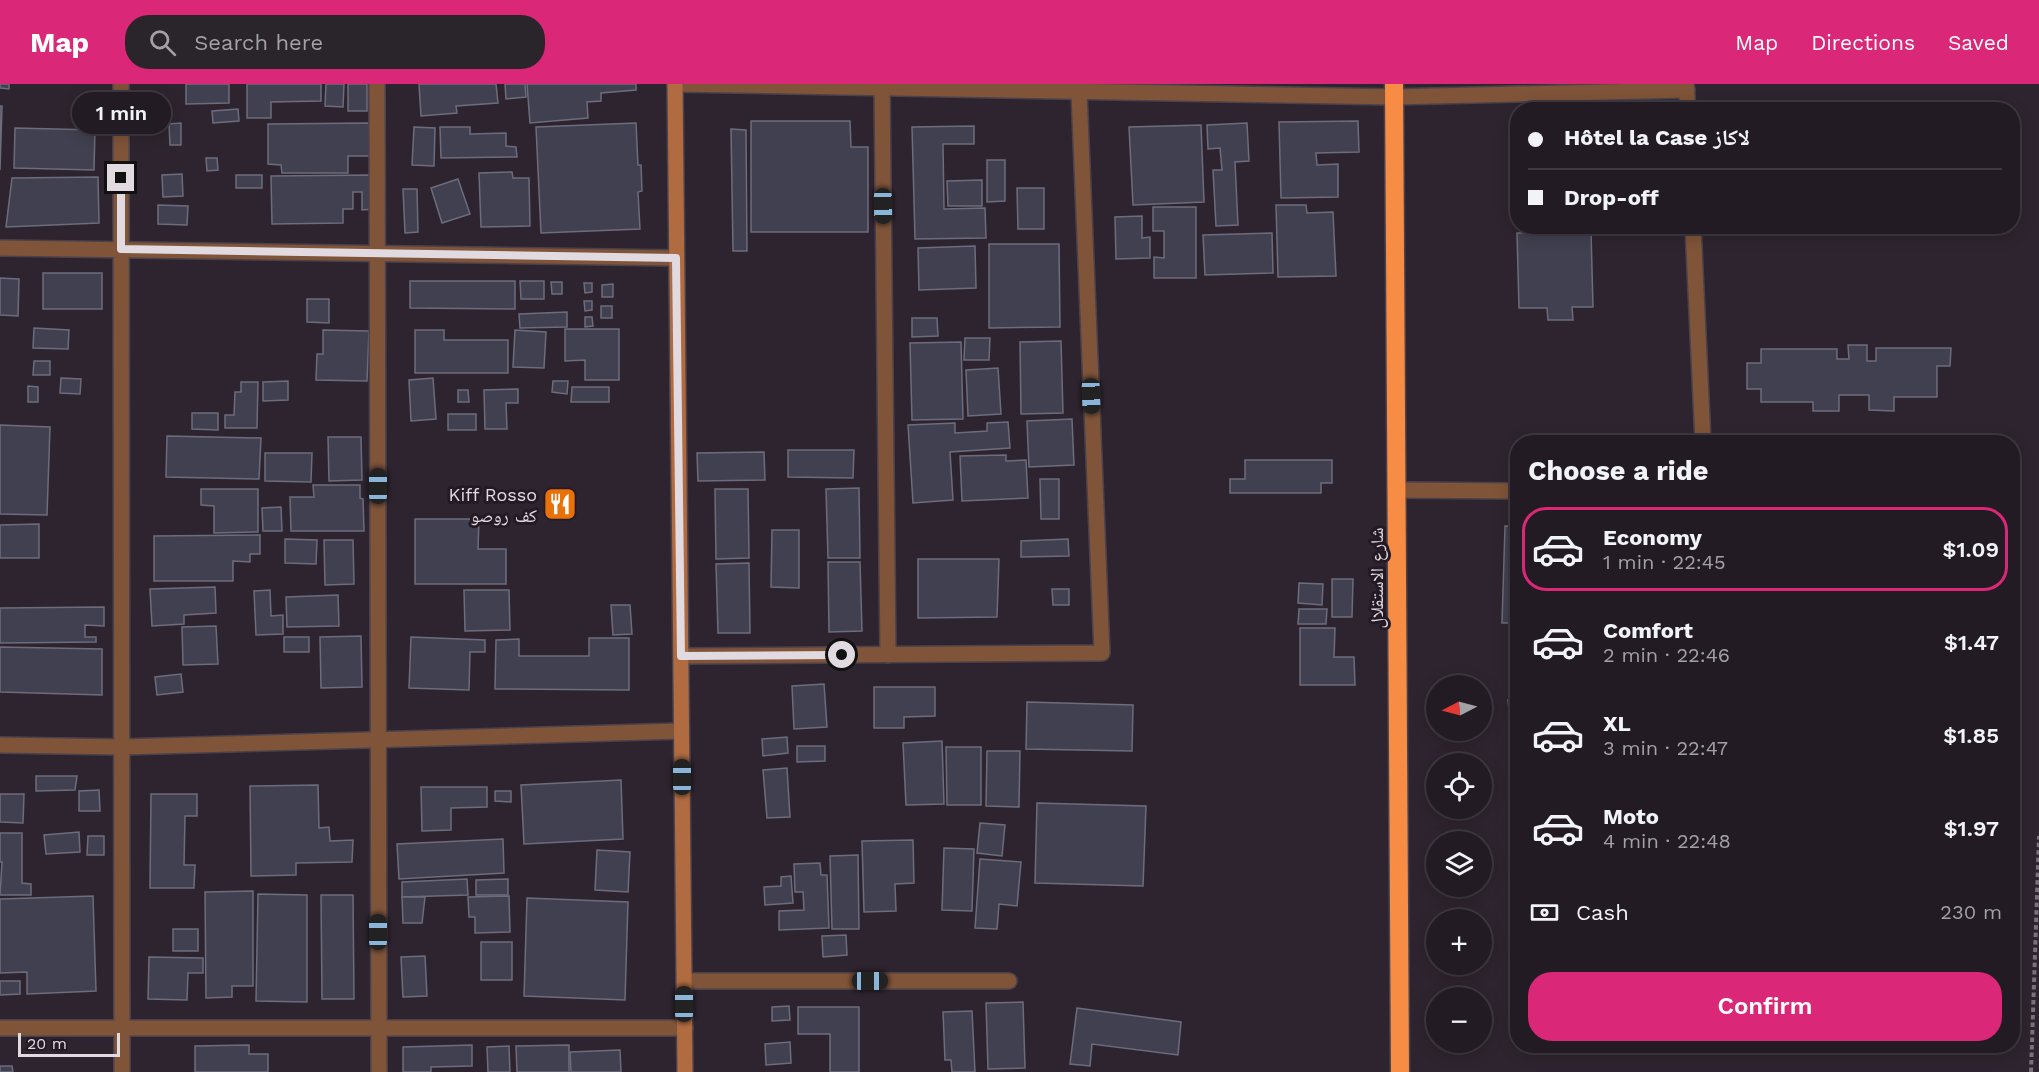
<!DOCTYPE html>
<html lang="en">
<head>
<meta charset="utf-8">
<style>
  :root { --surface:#221b23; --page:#2a242b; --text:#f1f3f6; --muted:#a2a1a6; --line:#3f3941; --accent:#db2777 }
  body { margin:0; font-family:"Work Sans","Noto Naskh Arabic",sans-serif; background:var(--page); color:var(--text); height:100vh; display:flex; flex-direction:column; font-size:22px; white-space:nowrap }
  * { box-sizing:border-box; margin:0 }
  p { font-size:20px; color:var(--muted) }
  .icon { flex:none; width:33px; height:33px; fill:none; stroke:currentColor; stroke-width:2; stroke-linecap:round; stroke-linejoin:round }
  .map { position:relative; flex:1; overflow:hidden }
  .sheet { position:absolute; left:1510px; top:351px; width:510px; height:618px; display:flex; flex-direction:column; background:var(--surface); border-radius:24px; box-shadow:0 3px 15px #0003,0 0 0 2px var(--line) }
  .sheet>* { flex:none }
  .top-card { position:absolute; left:1510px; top:18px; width:510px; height:132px; border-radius:24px; box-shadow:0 3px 15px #0003,0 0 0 2px var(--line); display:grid; align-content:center; height:132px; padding:0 18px; background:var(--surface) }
  .needle { width:39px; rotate:264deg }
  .controls { position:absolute; left:1426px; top:591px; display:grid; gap:12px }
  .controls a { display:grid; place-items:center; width:66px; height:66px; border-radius:50%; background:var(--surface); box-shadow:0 3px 15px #0003,0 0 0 2px var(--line); font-size:30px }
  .scale { position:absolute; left:18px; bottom:15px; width:102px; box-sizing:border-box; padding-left:6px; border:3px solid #e1dae1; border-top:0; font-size:16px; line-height:21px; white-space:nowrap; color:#e1dae1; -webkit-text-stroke:4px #241a25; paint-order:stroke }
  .end { position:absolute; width:27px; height:27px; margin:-14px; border:8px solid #e1dae1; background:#111; box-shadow:0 0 0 3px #111 }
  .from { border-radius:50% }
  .bubble { position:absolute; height:42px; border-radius:21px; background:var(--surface); box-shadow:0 3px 15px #0003,0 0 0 2px var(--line); font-size:20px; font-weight:600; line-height:42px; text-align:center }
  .car { position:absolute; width:18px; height:36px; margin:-18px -9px; border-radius:8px; box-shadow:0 0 4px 2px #0007; background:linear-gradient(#222 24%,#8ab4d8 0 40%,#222 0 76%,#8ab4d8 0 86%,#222 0) }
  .top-card b { display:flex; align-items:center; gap:21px; height:57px; font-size:22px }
  .top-card b+b { border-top:2px solid var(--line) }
  .top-card i { width:15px; height:15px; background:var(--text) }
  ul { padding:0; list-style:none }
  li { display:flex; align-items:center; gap:18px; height:84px; margin:0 12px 9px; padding:0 6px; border:3px solid transparent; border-radius:24px }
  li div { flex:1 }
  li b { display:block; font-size:22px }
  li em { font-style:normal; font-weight:600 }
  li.active { border-color:var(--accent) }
  li>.icon { width:54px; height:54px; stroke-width:1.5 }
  h2 { padding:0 18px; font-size:27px; line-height:72px }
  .pay { display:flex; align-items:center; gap:15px; height:66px; padding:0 18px; font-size:22px }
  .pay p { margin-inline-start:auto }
  .action { display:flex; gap:12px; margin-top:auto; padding:12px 18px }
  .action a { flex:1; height:69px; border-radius:24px; background:var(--accent); color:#fff; font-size:24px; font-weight:600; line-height:69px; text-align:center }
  header { display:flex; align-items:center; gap:36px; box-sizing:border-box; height:84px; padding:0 30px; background:var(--accent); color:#fff }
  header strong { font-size:28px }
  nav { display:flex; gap:33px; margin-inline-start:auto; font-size:21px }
  .search { width:420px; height:54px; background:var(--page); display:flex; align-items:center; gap:15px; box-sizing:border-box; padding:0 21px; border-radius:24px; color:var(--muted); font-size:22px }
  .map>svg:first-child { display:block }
  .building { fill:#414050; stroke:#6d6c7c; stroke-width:1.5 }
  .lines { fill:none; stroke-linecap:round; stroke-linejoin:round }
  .street-casing { stroke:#4b414b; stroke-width:18 }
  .secondary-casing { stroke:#4b414b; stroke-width:18 }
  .highway-casing { stroke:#4b414b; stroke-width:21 }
  .path { stroke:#7a717b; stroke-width:4; stroke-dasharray:4.5 3; stroke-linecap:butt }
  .street { stroke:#7f5439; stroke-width:15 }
  .secondary { stroke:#b06b40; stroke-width:15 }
  .highway { stroke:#f78c44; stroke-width:18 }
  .route { stroke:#e1dae1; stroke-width:8 }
  .labels { text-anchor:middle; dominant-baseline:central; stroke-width:6; stroke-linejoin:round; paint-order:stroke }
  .poi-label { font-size:18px; fill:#e1dae1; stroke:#241a25; text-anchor:end }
  .street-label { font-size:18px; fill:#e1dae1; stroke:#241a25 }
</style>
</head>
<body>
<header>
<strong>Map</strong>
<div class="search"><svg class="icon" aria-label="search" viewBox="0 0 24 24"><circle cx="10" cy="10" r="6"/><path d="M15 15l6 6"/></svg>Search here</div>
<nav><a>Map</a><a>Directions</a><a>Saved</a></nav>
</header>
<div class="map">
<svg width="2039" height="988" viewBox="0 0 2039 988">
  <rect width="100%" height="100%" fill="#2e242f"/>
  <g class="building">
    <path d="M0,0h9v5l-9,-1z"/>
    <path d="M186,0h43v19l-43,1z"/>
    <path d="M247,0h74v17l-50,1v16h-24z"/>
    <path d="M326,0h18l-1,23 -18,-1z"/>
    <rect x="348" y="0" width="19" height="27"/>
    <path d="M419,0h77l2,19 -42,3 1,7 -36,3z"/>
    <path d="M505,0h20l1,13 -20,2z"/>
    <path d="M527,0h109v6l-35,3v8l-14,1 1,16 -58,5z"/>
    <path d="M0,22h2l-2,64z"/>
    <path d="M238,25l1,12 -26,2 -1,-12z"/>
    <path d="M751,37h99l1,26h17v85h-117z"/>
    <path d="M1358,37l1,31 -43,1 1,12 21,-1v33l-57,1 -2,-76z"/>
    <path d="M181,39v22h-11l-1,-21z"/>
    <path d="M369,39l1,33h-22v17h-66l-1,-8 -13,-1v-40z"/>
    <path d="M636,39l2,42h3l1,26 -4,1 2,37 -99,4 -5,-106z"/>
    <path d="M1247,39l2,38 -14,1 3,63 -22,1 -3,-56h9l-2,-22 -12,1 -1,-24z"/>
    <path d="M1201,41l3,77 -71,3 -4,-78z"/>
    <path d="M974,42v18h-31l1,65 41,-1 1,30 -71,1 -3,-112z"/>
    <path d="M414,43l21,1 -1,38 -22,-1z"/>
    <path d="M440,43h30v7l36,-1v13l10,1 1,10 -76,1z"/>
    <path d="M15,44l80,2 -1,40 -80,-2z"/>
    <path d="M731,45l15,1 1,121h-14z"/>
    <path d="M206,74h11l1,12 -11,1z"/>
    <path d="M987,76h18v41l-18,1z"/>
    <path d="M512,88l1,6h16l1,48 -49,1 -2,-54z"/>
    <path d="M182,90l1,22 -20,1 -1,-22z"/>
    <rect x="236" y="91" width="26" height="13"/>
    <path d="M373,91l1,34 -12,1v-18h-9v17h-10v14l-71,1 -1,-48z"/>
    <path d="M98,93l1,46 -93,4 6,-49z"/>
    <path d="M458,95l12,35 -28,9 -11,-35z"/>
    <path d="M982,96v26h-34l-1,-25z"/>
    <path d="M1017,104h27v41h-26z"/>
    <path d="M403,105h14l1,43 -13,1z"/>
    <path d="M158,121l30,1 -1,19 -29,-1z"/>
    <path d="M1276,121h30l1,8 26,-1 3,64 -58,1z"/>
    <path d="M1153,123h43v71h-42v-21l10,1v-27h-11z"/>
    <path d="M1142,132v22l8,-1v21l-34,1 -1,-42z"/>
    <path d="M1591,147l2,76h-21l1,13h-25l-1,-12h-28l-2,-75z"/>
    <path d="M1272,149l1,40 -68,2 -2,-40z"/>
    <path d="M989,160h70l1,83 -71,1z"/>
    <path d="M975,162l1,42 -57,2 -1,-42z"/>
    <rect x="43" y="189" width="59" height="36"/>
    <path d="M0,194l19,1 -1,37 -18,-1z"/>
    <path d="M410,197h105v28l-105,-1z"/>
    <path d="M520,197h24v18h-23z"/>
    <path d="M551,198h11v12h-10z"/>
    <path d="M584,199h8v9l-7,1z"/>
    <path d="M613,200v13h-11v-12z"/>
    <path d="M307,215h22v24l-22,-1z"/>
    <path d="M584,217h8v9l-7,1z"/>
    <rect x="601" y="222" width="11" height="12"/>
    <path d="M567,228v15l-47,1 -1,-14z"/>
    <path d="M585,233h7l1,9 -8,1z"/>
    <path d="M912,234h25l1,18 -26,1z"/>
    <path d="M34,244l35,2 -1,19 -35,-1z"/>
    <path d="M565,245h54v51h-34v-20l-20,1z"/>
    <path d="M323,246l46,1 -2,50 -51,-1 1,-26h6z"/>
    <path d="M415,246h29v10h64v33h-93z"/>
    <path d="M515,246l31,2 -2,36 -31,-1z"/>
    <path d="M965,254h25l-1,22h-25z"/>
    <path d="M1061,257l2,72 -42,1 -1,-72z"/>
    <path d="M961,258l2,77 -51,1 -2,-77z"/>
    <path d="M1848,261h19v16h9v-13h75l-1,18h-13v31h-43v14l-25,-1v-15h-30v16h-26v-9h-52v-13h-14v-26h14v-14h76v10h12z"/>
    <path d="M34,277h16v14h-17z"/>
    <path d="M998,284l3,46 -33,2 -2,-46z"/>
    <path d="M61,294l20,1 -1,15 -20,-1z"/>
    <path d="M433,294l3,41 -25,2 -2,-41z"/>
    <path d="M288,297v19l-25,1v-19z"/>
    <path d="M553,297h15l-1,13 -15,-2z"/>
    <path d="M241,298h17l-1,46h-32v-13h9l1,-23h6z"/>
    <path d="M28,302l10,1v15h-10z"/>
    <path d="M572,303h37v15h-38z"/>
    <path d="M518,305v14h-12l1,26h-22l-1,-39z"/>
    <path d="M458,306h10l1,12h-11z"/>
    <path d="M192,329h26v17l-26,-1z"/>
    <rect x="448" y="330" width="28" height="16"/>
    <path d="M1072,335l2,46 -45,2 -2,-46z"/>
    <path d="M1008,338l2,26 -60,4 3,48 -40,3 -5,-78 47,-2v10l32,-2v-8z"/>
    <path d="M0,341l50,2 -3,88 -47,-1z"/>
    <path d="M167,352l94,2 -2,41 -93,-2z"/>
    <path d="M328,353h33l1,43 -33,1z"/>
    <path d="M788,366h66l-1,28 -65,-1z"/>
    <path d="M764,368l1,28 -67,1 -1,-28z"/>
    <path d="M265,369h47l-1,29 -46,-1z"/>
    <path d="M1006,371v6l20,-1 2,38 -66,3 -2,-45z"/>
    <path d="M1245,376h87v23h-11v10h-91v-14h15z"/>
    <path d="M1040,395h19v40h-18z"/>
    <path d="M313,401h47v13l3,1 1,32h-73l-1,-34h24z"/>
    <path d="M859,404l1,70h-32l-2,-69z"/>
    <path d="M201,405h57v43l-44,1v-27l-13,-1z"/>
    <path d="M715,405h33l1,69 -33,1z"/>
    <path d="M281,423l1,24h-19l-1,-23z"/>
    <path d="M415,435h64l-1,30h28v35h-91z"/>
    <path d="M39,440v34h-39v-33z"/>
    <path d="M1505,442l13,1v96h-16z"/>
    <path d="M772,446h27v58l-28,-1z"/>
    <path d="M260,451v19h-10v8l-17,-1v20h-79v-45z"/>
    <path d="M285,455l32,1 -1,24 -31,-1z"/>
    <path d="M1068,455l1,17 -48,1v-16z"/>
    <path d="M324,456h29l1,44 -29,1z"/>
    <path d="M918,475h81l-2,58 -79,1z"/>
    <path d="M828,478h32l2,69 -33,1z"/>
    <path d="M749,479l1,70h-32l-2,-69z"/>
    <path d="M1332,495h21l-1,38h-20z"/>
    <path d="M1299,499l24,1 -1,21 -24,-2z"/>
    <path d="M215,503l1,26 -32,2v9l-32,2 -2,-37z"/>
    <path d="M1052,505h17v16h-16z"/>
    <path d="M270,506l1,26 12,-1v19l-27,1 -2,-44z"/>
    <path d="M464,506h45l1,40 -45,1z"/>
    <path d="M338,511l1,31 -52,1 -1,-30z"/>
    <path d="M611,521h19l2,29 -19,1z"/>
    <path d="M104,523v19l-19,-1v12h11v5l-96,1v-35z"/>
    <path d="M1299,525h28l-1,15h-28z"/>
    <path d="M216,542l2,38 -35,1 -1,-38z"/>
    <path d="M1300,544h35l-1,29h20l1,28h-55z"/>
    <path d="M361,552l1,51 -41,1 -1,-51z"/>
    <rect x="284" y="553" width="25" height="15"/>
    <path d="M411,553l74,3v12h-15l-1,38 -60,-2z"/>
    <path d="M589,554h40v52l-134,-1 1,-49 23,-1v17h70z"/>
    <path d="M0,563l102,2v46l-102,-3z"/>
    <path d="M181,590l2,18 -26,3 -2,-18z"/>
    <path d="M824,600l3,43 -33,2 -2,-43z"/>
    <path d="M874,603h61v29l-31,1v11h-30z"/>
    <path d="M1518,615v29l-7,1 -3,-29z"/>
    <path d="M1027,618l106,3 -1,46 -106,-2z"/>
    <path d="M787,653l1,16 -25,3 -1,-17z"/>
    <path d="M942,657l2,63 -38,1 -3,-62z"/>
    <path d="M797,662h28v15l-28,1z"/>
    <path d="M946,663h35v58h-34z"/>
    <path d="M987,667h33l-1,56 -33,-1z"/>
    <path d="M787,684l3,49 -23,1 -4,-48z"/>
    <path d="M36,692h41l-2,14 -39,1z"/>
    <path d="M621,696l2,59 -99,5 -3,-59z"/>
    <path d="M318,701l1,43 10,-1 1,14 23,-1 -1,22 -56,1v12l-45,1 -1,-90z"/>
    <path d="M421,703h66v20l-36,1v22l-29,1z"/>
    <path d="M99,706l1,21h-21v-20z"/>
    <path d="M495,707h16v11l-16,-1z"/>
    <path d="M0,710h24l-1,29 -23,-1z"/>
    <path d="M151,710h46v22h-12l-1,49h11l-1,23h-44z"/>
    <path d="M1037,719l109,3 -3,80 -108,-3z"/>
    <path d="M980,739l25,2 -3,31 -25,-3z"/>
    <path d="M79,748l1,20 -34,2 -2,-19z"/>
    <path d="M0,749h22v50l9,1v11h-31l2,-33h-2z"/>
    <path d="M88,752h16v19h-17z"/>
    <path d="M503,755l1,34 -105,6 -2,-35z"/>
    <path d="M913,756l1,43 -19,1 1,27 -32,1 -2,-71z"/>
    <path d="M944,764l30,1 -2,62 -30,-1z"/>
    <path d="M597,766l33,2 -2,40 -33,-2z"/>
    <path d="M858,771l1,74h-27l-2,-73z"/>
    <path d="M980,775l41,3 -4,44 -18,-2 -2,25 -22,-1z"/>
    <path d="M820,779l1,12h6l2,53 -50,2v-19l25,-1 -1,-18h-8l-1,-28z"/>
    <path d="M791,792l2,27 -28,2 -1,-18 17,-1v-9z"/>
    <path d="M467,795l1,16 -66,2v-15z"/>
    <path d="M508,795v16h-32v-15z"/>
    <path d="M253,807v95h-21v11l-26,1 -1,-106z"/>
    <path d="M258,810l49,1v107l-51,-1z"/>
    <path d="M321,811h32l1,104h-32z"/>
    <path d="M93,812l3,95 -69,3v-22l-27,1v-74z"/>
    <path d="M509,812l1,36 -35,1v-16h-6l-1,-20z"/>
    <path d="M402,813h23l-3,26h-19z"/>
    <path d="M527,814l101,4 -3,98 -101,-4z"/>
    <rect x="173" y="845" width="25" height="22"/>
    <path d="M846,851l1,20 -24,2 -1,-21z"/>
    <rect x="481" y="858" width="31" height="38"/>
    <path d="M425,872l2,40 -24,1 -2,-40z"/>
    <path d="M149,873l54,1v15h-15l-1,27 -39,-1z"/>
    <path d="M0,897h20v13l-20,1z"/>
    <rect x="1514" y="915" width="4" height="22"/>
    <path d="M1023,918l2,66 -37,1 -2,-66z"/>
    <path d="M789,922l1,14 -18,1v-14z"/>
    <path d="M798,923h61v65h-29v-38h-32z"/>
    <path d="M1077,924l104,14 -3,33 -86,-11 -2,22 -20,-2z"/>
    <path d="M972,927l3,61h-23l-1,-12h-6l-2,-48z"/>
    <path d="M790,958l1,21 -25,2 -1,-21z"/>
    <path d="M249,961v9h19v18h-73v-26z"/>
    <path d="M472,961v21l-41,1v5h-28v-25z"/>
    <path d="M569,961v27h-52l-1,-26z"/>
    <path d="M509,962l1,26h-22l-1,-25z"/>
    <path d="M620,966l1,22h-50l-1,-20z"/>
    <path d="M0,982h12l1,6h-13z"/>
  </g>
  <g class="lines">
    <g class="street-casing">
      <g id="street">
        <path d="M121,0l1,988"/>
        <path d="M377,0l2,988"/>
        <path d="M675,0l719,13 293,-7"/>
        <path d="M1686,0l2,26"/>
        <path d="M882,4l6,567"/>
        <path d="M1693,142l10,216"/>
        <path d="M0,164l676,10"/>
        <path d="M1396,406l122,1"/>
        <path d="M681,572l421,-3 -23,-561"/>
        <path d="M0,661l122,2 559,-16"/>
        <path d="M684,897h325"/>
        <path d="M0,944h685"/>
      </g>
    </g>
    <g class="secondary-casing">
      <path id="secondary" d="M675,0l10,988"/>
    </g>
    <g class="highway-casing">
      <path id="highway" d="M1394,0l6,988"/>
    </g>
    <path class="path" d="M2031,988l8,-236"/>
    <use href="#street" class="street"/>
    <use href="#secondary" class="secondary"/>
    <use href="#highway" class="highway"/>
  </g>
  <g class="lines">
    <path class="route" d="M121,94v71l555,9 5,398 161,-1"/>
  </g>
  <defs>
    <g id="restaurant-square" transform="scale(1.725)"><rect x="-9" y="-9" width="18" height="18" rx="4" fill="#e8710a" stroke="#241a25"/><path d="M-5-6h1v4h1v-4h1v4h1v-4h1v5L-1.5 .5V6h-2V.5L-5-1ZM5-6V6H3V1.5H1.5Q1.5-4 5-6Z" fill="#fff"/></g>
  </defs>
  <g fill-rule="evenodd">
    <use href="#restaurant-square" x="560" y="420"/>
  </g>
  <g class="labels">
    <g class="poi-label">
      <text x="537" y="410">Kiff Rosso<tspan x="537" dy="21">كف روصو</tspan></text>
    </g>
    <g class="street-label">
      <text transform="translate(1376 494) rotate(-90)">شارع الاستقلال</text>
    </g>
  </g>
</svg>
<div class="controls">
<a><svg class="needle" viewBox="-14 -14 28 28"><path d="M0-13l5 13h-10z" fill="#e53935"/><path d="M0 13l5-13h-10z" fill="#a2a1a6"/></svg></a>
<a><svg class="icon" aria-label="locate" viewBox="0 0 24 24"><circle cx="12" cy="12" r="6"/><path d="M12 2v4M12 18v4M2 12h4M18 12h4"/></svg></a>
<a><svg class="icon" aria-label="layers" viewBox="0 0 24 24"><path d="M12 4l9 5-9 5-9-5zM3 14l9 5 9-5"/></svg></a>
<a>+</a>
<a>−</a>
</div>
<div class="scale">20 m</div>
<i class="end from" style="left:842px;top:571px"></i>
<i class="end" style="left:121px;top:94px"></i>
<div class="bubble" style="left:72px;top:8px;width:99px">1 min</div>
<i class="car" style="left:883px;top:122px;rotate:179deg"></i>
<i class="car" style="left:1091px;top:312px;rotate:178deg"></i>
<i class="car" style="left:378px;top:402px;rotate:0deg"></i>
<i class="car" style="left:682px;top:693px;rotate:0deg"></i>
<i class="car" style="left:378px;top:848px;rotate:0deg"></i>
<i class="car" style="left:870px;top:897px;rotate:90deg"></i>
<i class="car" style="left:684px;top:920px;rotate:0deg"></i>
<div class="top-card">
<b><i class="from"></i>Hôtel la Case لاكاز</b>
<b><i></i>Drop-off</b>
</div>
<section class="sheet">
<h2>Choose a ride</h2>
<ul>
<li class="active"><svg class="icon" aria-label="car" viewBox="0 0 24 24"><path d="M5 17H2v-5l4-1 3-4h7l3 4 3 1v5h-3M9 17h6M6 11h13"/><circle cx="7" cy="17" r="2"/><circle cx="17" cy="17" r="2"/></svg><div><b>Economy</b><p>1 min · 22:45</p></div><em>$1.09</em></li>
<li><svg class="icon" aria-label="car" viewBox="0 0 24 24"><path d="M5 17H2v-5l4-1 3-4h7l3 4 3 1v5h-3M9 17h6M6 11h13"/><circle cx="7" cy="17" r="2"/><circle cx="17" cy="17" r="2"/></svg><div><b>Comfort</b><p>2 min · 22:46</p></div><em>$1.47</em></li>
<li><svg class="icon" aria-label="car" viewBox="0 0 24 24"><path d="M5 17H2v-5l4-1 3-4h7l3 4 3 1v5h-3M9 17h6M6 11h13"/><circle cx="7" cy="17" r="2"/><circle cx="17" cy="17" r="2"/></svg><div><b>XL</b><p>3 min · 22:47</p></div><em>$1.85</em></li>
<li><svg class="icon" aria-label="car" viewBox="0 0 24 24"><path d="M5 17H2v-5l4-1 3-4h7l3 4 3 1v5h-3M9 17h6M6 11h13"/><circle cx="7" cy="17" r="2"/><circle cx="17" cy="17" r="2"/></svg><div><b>Moto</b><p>4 min · 22:48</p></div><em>$1.97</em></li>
</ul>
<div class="pay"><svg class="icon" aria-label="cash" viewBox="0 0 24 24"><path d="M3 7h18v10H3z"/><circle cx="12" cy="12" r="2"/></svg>Cash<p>230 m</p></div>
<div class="action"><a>Confirm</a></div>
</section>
</div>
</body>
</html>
